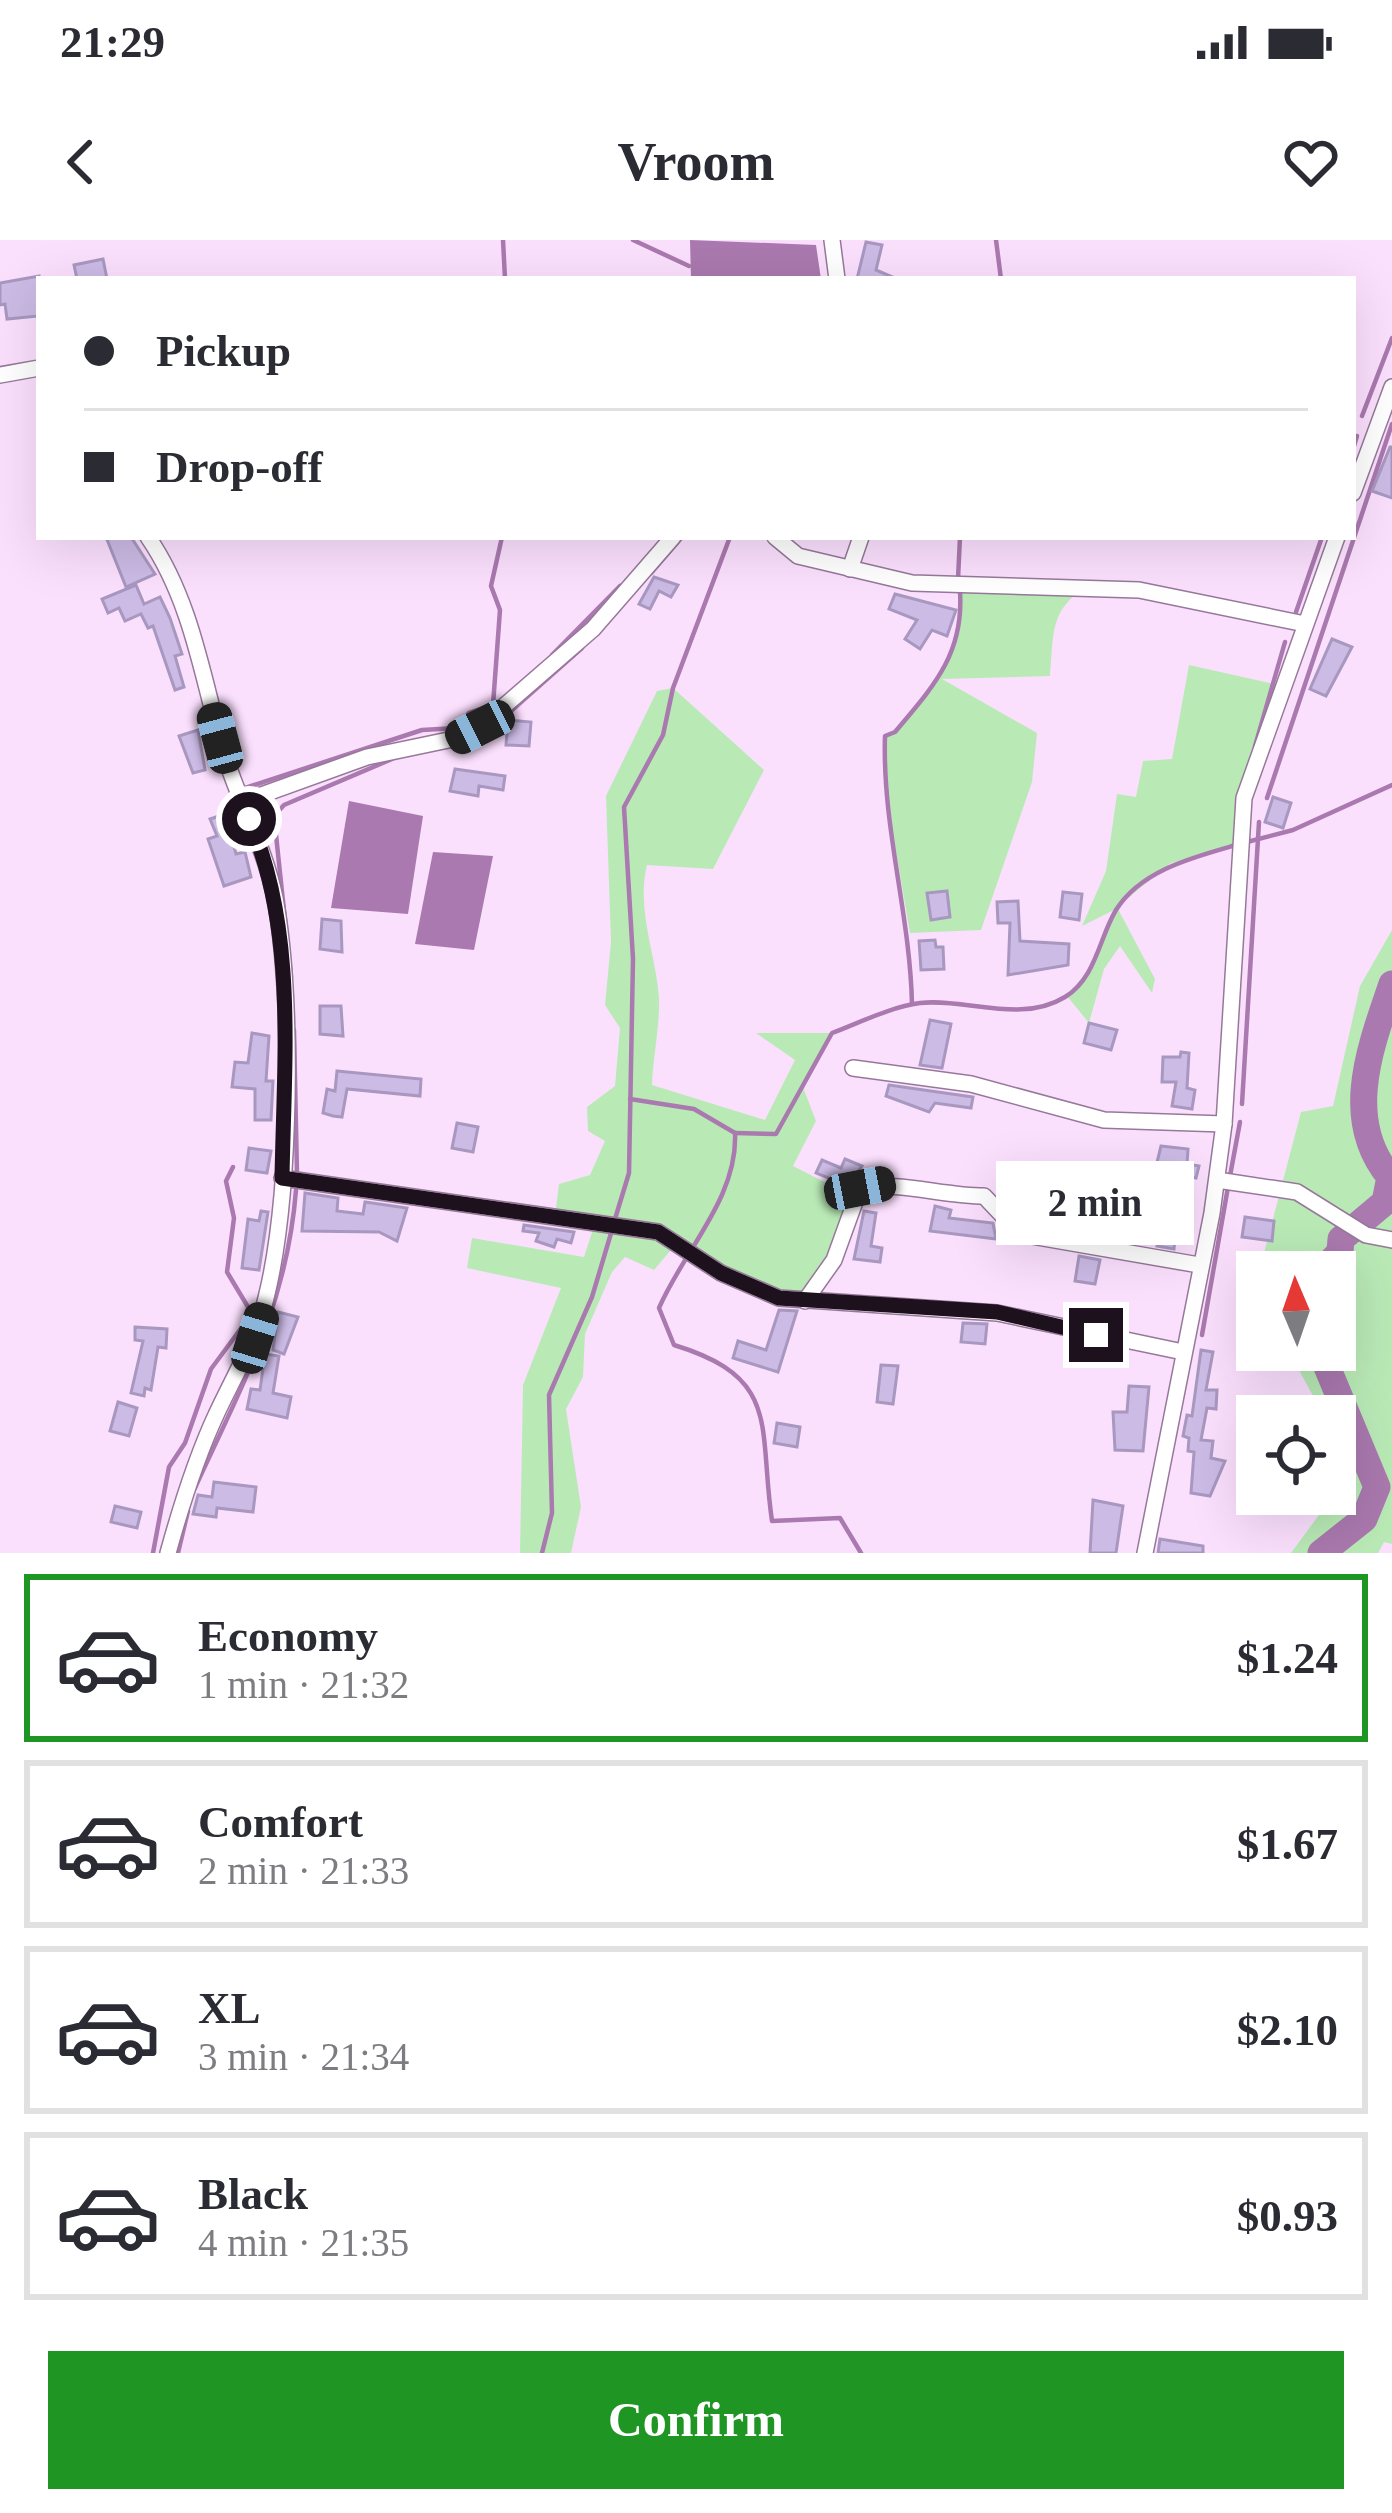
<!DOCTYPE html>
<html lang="en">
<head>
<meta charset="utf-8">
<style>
  :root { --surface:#fff; --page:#f2f2f3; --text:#2b2b33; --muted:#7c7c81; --line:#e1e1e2; --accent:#1f9524 }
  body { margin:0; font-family:"Times New Roman",serif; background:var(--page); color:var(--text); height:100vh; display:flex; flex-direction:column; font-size:45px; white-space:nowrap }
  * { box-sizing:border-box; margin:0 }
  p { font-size:39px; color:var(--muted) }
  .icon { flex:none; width:66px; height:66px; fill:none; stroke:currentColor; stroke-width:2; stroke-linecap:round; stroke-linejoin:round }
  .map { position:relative; height:1313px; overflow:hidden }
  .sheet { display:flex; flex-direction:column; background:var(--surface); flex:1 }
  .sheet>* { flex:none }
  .top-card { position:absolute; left:36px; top:36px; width:1320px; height:264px; border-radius:0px; box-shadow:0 12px 48px #0002; display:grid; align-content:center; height:264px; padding:0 48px; background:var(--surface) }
  .needle { width:78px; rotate:358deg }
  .buttons { position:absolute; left:1236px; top:1011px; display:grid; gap:24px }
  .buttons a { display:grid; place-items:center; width:120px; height:120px; border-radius:0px; background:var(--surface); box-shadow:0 12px 48px #0002; font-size:60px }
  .end { position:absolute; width:54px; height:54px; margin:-27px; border:15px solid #1d111e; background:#fff; box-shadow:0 0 0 6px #fff }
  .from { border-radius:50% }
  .bubble { position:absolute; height:84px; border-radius:0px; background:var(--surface); box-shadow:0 12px 48px #0002; font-size:39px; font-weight:700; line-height:84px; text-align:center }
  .car { position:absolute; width:36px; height:72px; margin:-36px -18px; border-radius:15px; box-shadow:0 0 9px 3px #0007; background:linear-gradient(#222 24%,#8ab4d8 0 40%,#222 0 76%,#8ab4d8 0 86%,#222 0) }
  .top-card b { display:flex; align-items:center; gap:42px; height:114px; font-size:45px }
  .top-card b+b { border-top:3px solid var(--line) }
  .top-card i { width:30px; height:30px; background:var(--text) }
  ul { padding:21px 0 0; list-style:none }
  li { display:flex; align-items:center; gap:36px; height:168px; margin:0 24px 18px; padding:0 24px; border:6px solid var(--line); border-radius:0px }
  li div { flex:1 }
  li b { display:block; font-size:45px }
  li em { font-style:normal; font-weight:700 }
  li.selected { border-color:var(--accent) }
  li>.icon { width:108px; height:108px; stroke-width:1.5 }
  .button { display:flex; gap:24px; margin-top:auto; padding:24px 48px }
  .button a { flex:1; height:138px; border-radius:0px; background:var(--accent); color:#fff; font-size:48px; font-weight:700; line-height:138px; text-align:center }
  .status { display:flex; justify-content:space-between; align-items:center; height:84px; padding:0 60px; background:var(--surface); direction:ltr }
  .status svg { height:33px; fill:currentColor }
  header { display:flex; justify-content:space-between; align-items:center; height:156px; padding:0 48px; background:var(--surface); font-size:54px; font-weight:700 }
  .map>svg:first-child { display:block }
  .green { fill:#b9eab6 }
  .water { fill:#aa79af }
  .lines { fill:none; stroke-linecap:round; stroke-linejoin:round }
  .stream { stroke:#aa79af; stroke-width:4.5 }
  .river { stroke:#aa79af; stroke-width:27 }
  .building { fill:#ccbbe5; stroke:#a898c0; stroke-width:3 }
  .street-casing { stroke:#97789a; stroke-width:18 }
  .street { stroke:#fff; stroke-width:15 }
  .route { stroke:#1d111e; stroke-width:15 }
</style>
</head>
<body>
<div class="status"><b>21:29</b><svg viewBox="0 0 49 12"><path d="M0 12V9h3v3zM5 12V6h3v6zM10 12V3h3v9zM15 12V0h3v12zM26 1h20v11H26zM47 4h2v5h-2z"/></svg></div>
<header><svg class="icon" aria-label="back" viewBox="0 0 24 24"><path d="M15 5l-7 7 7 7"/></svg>Vroom<svg class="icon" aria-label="heart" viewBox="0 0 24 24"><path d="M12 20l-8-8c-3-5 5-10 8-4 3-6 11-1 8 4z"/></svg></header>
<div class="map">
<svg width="1392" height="1313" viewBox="0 0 1392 1313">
  <rect width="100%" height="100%" fill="#fbe0fe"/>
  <g class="green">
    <path d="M1090,345c-41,23 -36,48 -40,91l-108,3 95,54 -5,49 -51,148 -71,3 -26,-151 1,-46 10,-4c38,-45 73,-81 64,-144z"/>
    <path d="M1189,425l94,21 -39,112 -3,46 -70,19 -54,44 38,72 -3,14 -32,-47 -16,23 -15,54 -22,-27 28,-34 21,-53 -34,17 24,-55 11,-77 19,3 7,-36 29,-2z"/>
    <path d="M673,448l91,82 -51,99 -66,-4c-11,46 9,88 12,133 1,28 -6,59 -7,87l113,35 30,-60 -39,-27h76l-29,54 13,34 -23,45 63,32 -40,90 -37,10 -103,-54 -22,26 -29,-13 -13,15 -27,62 -2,43 -17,32 15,98 -10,46h-51l3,-168 38,-97 -94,-20 5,-30 112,19 11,-34 -40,-7 4,-32 31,-9 15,-34 -17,-10 -1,-24 28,-21 5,-58 -15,-23 6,-63 -5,-146 51,-105z"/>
    <path d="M1392,690v614l-8,-2 -6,11h-87l61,-83 -17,-33v-21h-11l-36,-66h47v-78h-76l42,-160 32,-6 27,-120z"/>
  </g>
  <g class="water">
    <path d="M690,0l126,5 5,34h-130z"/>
    <path d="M349,561l74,15 -15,98 -77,-6z"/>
    <path d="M433,612l60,4 -19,94 -59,-6z"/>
  </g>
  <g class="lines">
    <g class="stream">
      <path d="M503,0l2,39"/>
      <path d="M633,0l56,26"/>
      <path d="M996,0l5,39"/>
      <path d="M1362,176l30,-78"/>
      <path d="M1353,209l4,-13"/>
      <path d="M651,333l31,-36"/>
      <path d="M958,339l2,-42"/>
      <path d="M1296,372l26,-75"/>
      <path d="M552,415l68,-69"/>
      <path d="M467,502l16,-6 99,-88"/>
      <path d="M1255,506l30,-104"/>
      <path d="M242,549l180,-59 35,-2 12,-15 24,-8 7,-95 -9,-24 11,-49"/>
      <path d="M1267,558l125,-374"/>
      <path d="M1247,602l46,-12 99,-45"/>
      <path d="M291,737l-17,-161 10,-11 108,-46"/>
      <path d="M912,764c-2,-90 -30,-178 -27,-268l10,-4c38,-45 69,-78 65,-140"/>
      <path d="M294,790l3,144"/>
      <path d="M630,859l64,10 41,24c3,65 -51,117 -76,175l15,37c108,33 84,81 98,176l68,-3 21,35"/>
      <path d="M1242,864l17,-282"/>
      <path d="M735,893l41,1 56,-101c27,-10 58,-26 88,-30 48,-5 101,21 145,-6 31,-19 34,-59 51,-87 25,-40 78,-53 120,-65"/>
      <path d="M1230,936l10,-54"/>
      <path d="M615,979l14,-46 4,-214 -9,-152 39,-72 10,-47 57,-151"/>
      <path d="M1202,1095l26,-148"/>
      <path d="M195,1248c47,-103 92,-183 101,-298"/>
      <path d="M153,1313l16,-86 16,-24 26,-74 37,-50v-12l-21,-35 7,-54 -8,-37 7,-14"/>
      <path d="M178,1313l10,-42"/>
      <path d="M542,1313l10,-40 -3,-118 43,-98 20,-67"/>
    </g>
    <g class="river">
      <path d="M1321,1032l19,-20 1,-13 44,-37 5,-25c-48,-57 -20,-129 2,-193"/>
      <path d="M1320,1110l57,137 -13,32 -43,34"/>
    </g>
  </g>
  <g class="building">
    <path d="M866,2l16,3 -6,25 21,9h-40z"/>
    <path d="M103,19l4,20h-30l-3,-14z"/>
    <path d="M39,36v40l-32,3 -2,-15 -5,1v-22z"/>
    <path d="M1390,207h2v51l-20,-7z"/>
    <path d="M106,297h25l24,37 -29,13z"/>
    <path d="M654,337l24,8 -7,12 -12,-6 -9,18 -11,-5z"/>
    <path d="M136,345l8,19 16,-7 10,21 12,36 -7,2 9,31 -9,3 -22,-64 -5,2 -7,-14 -16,7 -6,-13 -11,5 -6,-14z"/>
    <path d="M895,354l61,16 -9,26 -15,-6 -12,19 -15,-10 12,-19 -28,-11z"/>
    <path d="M1332,399l20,8 -26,49 -16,-7z"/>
    <path d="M508,480l23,2 -2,24 -23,-1z"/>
    <path d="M198,490l7,40 -12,3 -14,-37z"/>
    <path d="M455,529l50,7 -2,14 -24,-4 -1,10 -28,-5z"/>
    <path d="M1273,557l18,6 -8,25 -18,-6z"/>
    <path d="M225,574l11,40 9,-2 6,25 -27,9 -16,-47 9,-3 -7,-17z"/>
    <path d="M947,651l3,26 -19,3 -4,-27z"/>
    <path d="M1063,652l19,2 -3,26 -19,-3z"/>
    <path d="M1018,661l2,40 49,3 -1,21 -60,10 2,-52h-12l-1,-21z"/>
    <path d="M322,679l19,2 1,31 -22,-3z"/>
    <path d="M935,700l1,7h7l1,22 -23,1 -2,-29z"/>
    <path d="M320,766h21l2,30 -23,-2z"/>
    <path d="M930,780l21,4 -9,44 -22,-3z"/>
    <path d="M1089,783l28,7 -6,20 -27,-7z"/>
    <path d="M252,793l17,3 -3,45h7l-2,39h-16v-31l-23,-2 3,-25 13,1z"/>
    <path d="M1181,812l8,1 -2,35 8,2 -3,19 -20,-3 4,-24h-14l1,-25h17z"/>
    <path d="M337,831l84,8 -1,17 -73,-7 -5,28 -9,-1 -10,-3 4,-24 8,2z"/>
    <path d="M889,845l84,12 -2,11 -36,-5 -6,9 -43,-16z"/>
    <path d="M457,883l21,4 -5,25 -21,-4z"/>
    <path d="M1161,906l27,3 -1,15 12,2 -3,12 -16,-3 -6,74 -17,-3 4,-63h-9z"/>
    <path d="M249,908l22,3 -4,22 -21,-3z"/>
    <path d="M845,919l17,7 -14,20 -32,-13 6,-13 19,8z"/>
    <path d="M305,953l33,5 -1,13 26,3 2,-12 42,6 -10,33 -18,-9 -77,-1z"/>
    <path d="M1043,957l46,12 -3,22 -46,-6z"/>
    <path d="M935,966l16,4 -2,8 44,5 3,16 -66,-8z"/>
    <path d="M261,971l7,1 -9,58 -17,-2 6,-49 11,2z"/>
    <path d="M864,971l12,2 -5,33 11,2 -2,14 -26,-3z"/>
    <path d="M1245,977l29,4 -2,20 -30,-4z"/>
    <path d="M524,985l50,7 -3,11 -14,-4 -3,8 -18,-6 3,-8 -16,-2z"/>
    <path d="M1079,1016l21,4 -5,24 -20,-3z"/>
    <path d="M779,1070l18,1 -19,61 -45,-14 5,-17 28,9z"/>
    <path d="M278,1072l20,5 -14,37 -11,-4z"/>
    <path d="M963,1083l24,1 -2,20 -24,-2z"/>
    <path d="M135,1087l32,2 -1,19 -8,-1 -7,43 -6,-2 -1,8 -13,-3 12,-52 -8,-1z"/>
    <path d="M1201,1110l12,2 -7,38h11l-1,19 -9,-1 -6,32 12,1 -2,17 14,3 -15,35 -19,-3 3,-41 -6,-1 1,-13 -6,-2 4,-21 5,1z"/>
    <path d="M265,1114l14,2 -6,37 18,4 -4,21 -40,-9 4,-20 9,1z"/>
    <path d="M881,1125l17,1 -5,38 -16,-2z"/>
    <path d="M1129,1146l20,1 -6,64 -28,-1 -2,-38h14z"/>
    <path d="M118,1162l19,6 -8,28 -19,-5z"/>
    <path d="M777,1183l23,4 -3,20 -23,-4z"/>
    <path d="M214,1242l42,5 -3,25 -36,-4 -1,9 -23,-3 5,-19 14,2z"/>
    <path d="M1093,1260l30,6 -7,47h-26z"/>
    <path d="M115,1266l26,6 -4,16 -26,-6z"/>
    <path d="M1160,1299l43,7v7h-45z"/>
  </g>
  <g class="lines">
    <g class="street-casing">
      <g id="street">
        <path d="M832,0l5,39"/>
        <path d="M0,135l39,-7"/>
        <path d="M1353,253l39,-106"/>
        <path d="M148,297c42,61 54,136 73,206 14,52 43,100 54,155 19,102 16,300 -9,400 -10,42 -32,78 -50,117 -21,45 -35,91 -48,138"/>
        <path d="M775,297l23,19 114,27 227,7 166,34"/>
        <path d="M850,329l11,-32"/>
        <path d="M242,562l125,-45 91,-19 22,-11 113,-98 80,-92"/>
        <path d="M853,828l118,16 133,36 120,4"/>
        <path d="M282,938l376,54 63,41 58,25 218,15 186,39"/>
        <path d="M1217,940l80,12 69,43 26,5"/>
        <path d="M805,1061l29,-41 26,-72c37,-7 84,8 124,8l36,38 179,31"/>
        <path d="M1145,1313l67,-340 12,-89 20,-326 93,-261"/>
      </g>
    </g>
    <use href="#street" class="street"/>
  </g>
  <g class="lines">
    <path class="route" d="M249,579c48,111 35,240 33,359l376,54 63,41 58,25 218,14 99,23"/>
  </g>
</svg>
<div class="buttons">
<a><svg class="needle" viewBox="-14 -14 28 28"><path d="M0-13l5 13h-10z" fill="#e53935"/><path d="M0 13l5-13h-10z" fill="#7c7c81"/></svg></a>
<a><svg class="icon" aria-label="locate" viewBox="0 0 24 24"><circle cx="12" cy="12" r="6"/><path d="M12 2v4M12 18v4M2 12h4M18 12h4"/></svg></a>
</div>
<i class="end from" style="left:249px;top:579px"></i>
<i class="end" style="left:1096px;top:1095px"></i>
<div class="bubble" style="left:996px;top:921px;width:198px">2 min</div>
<i class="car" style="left:480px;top:487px;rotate:243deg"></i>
<i class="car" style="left:220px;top:498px;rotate:345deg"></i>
<i class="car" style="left:860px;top:948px;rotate:79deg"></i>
<i class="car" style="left:255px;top:1098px;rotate:17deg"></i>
<div class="top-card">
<b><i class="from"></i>Pickup</b>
<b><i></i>Drop-off</b>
</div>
</div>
<section class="sheet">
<ul>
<li class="selected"><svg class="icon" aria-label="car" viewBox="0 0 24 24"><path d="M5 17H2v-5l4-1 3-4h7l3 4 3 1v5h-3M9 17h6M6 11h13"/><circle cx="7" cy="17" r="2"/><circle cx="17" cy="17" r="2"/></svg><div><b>Economy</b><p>1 min · 21:32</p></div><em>$1.24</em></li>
<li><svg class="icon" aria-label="car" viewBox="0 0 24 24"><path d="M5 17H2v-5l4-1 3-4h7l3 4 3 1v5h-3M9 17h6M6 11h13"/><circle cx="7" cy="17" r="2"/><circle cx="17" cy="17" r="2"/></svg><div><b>Comfort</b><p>2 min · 21:33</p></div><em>$1.67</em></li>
<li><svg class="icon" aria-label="car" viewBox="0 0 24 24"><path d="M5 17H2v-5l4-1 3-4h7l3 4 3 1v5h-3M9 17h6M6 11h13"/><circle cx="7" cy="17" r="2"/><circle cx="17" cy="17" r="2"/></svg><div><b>XL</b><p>3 min · 21:34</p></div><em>$2.10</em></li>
<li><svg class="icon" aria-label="car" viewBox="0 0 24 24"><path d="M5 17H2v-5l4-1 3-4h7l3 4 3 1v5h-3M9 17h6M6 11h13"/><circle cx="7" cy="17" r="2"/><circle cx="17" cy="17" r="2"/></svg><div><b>Black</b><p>4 min · 21:35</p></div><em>$0.93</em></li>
</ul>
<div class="button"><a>Confirm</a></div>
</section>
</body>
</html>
